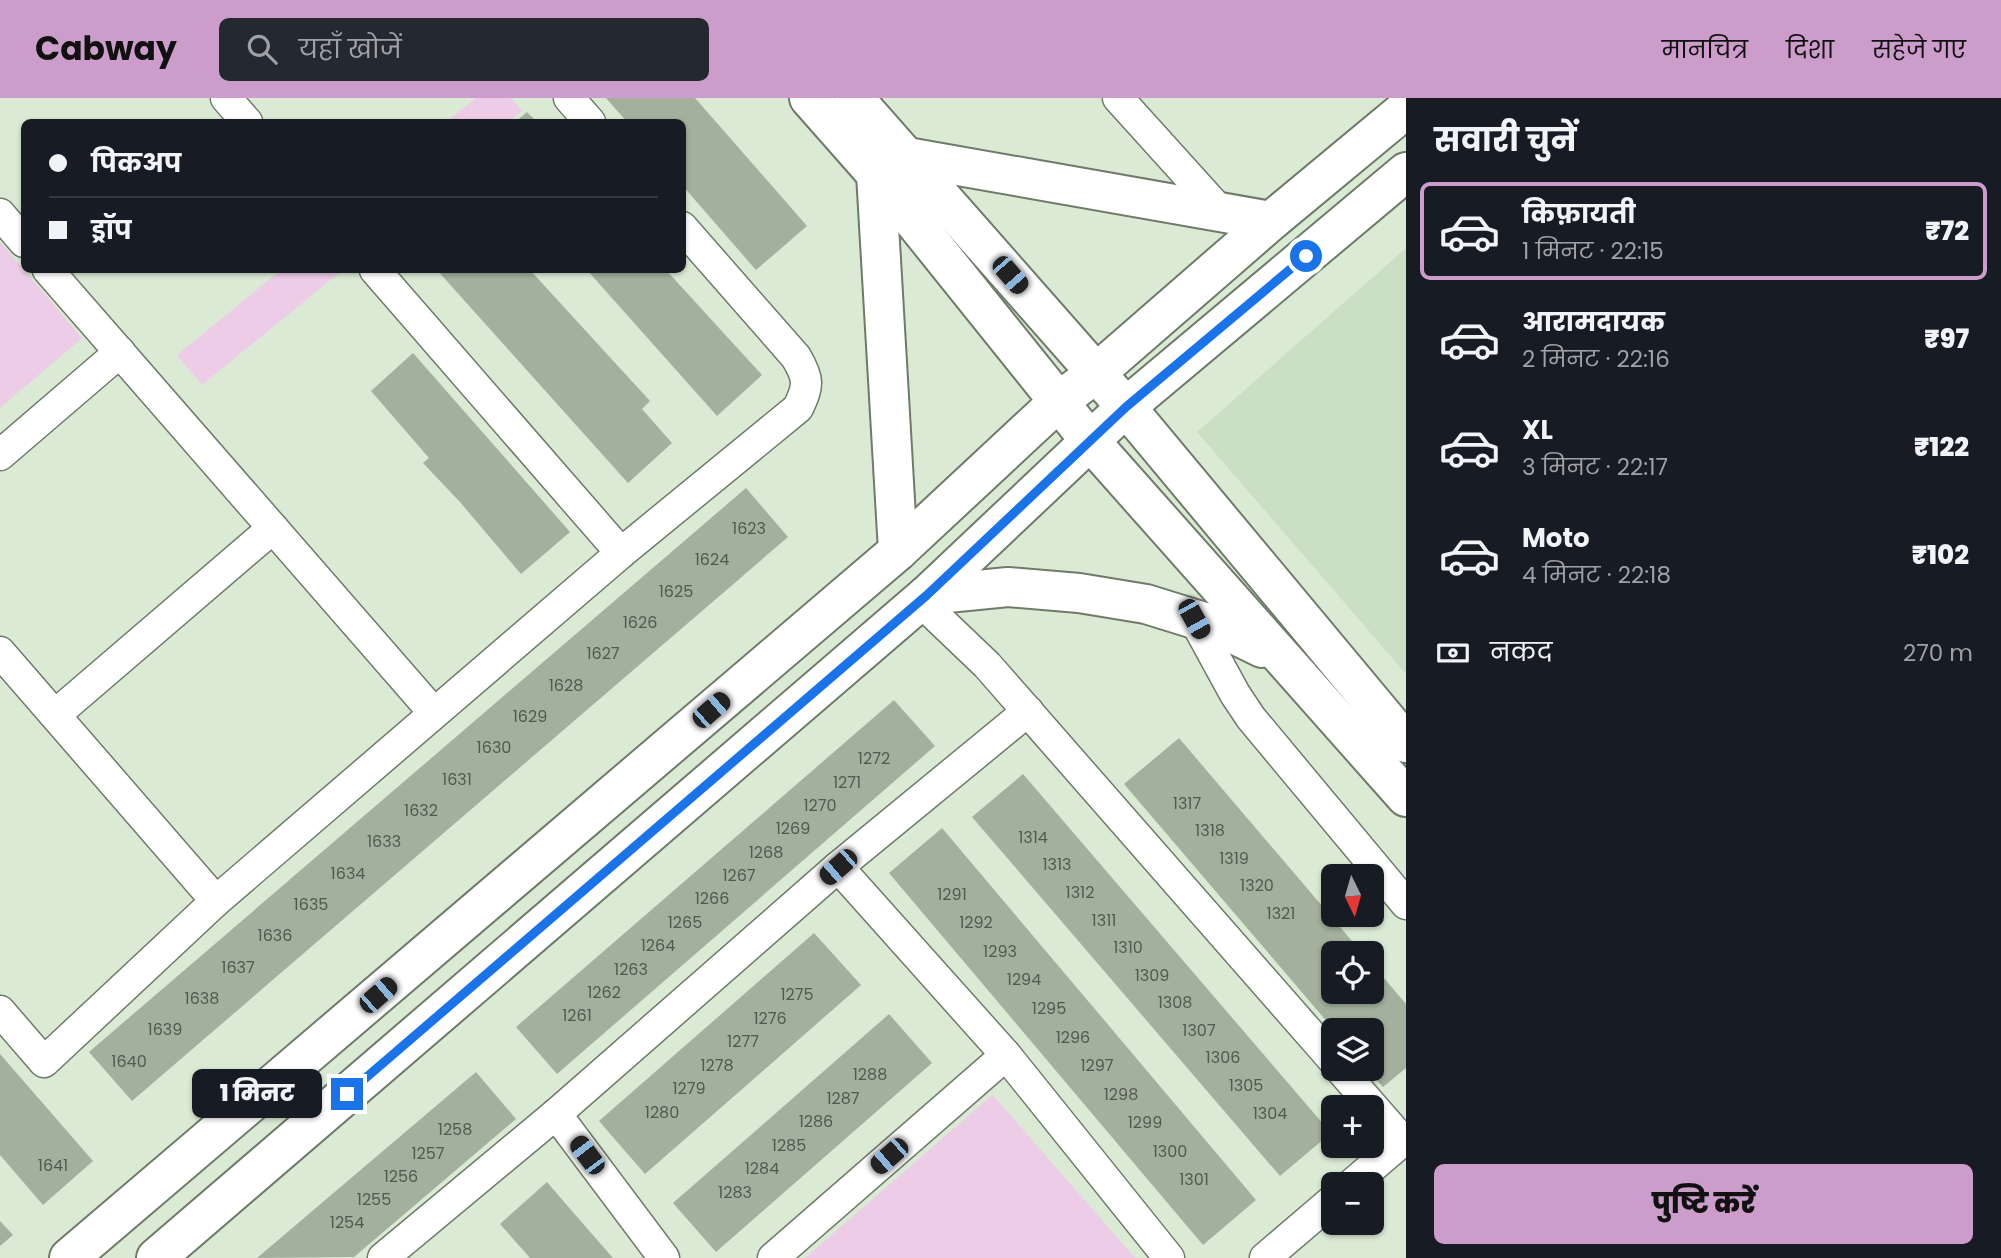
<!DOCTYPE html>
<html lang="hi">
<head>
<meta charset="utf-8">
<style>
  :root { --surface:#171b24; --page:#242831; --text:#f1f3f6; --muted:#9ea1a6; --line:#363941; --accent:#cc9dca }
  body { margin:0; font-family:Poppins,"Noto Sans Devanagari",sans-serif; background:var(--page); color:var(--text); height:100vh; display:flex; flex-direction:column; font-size:26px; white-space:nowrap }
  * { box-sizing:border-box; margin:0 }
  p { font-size:23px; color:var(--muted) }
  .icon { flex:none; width:38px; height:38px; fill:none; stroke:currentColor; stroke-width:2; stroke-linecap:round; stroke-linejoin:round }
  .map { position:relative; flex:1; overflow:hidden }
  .details { display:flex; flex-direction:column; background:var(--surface); width:595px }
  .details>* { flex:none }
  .guide { position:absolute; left:21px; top:21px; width:665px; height:154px; border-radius:10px; box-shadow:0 2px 5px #0004; display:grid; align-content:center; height:154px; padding:0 28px; background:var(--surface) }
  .needle { width:46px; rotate:175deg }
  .tools { position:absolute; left:1321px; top:766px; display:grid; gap:14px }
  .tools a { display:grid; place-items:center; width:63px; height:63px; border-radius:10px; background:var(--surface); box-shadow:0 2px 5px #0004; font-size:35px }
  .end { position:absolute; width:32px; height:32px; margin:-16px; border:9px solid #1a73e8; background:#fff; box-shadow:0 0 0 4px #fff }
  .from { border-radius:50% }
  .bubble { position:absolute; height:49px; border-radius:10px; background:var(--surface); box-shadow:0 2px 5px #0004; font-size:23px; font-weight:800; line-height:49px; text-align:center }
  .car { position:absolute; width:21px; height:42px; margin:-21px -10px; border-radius:9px; box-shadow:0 0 5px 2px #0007; background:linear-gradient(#222 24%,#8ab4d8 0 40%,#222 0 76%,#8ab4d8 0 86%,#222 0) }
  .guide b { display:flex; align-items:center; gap:24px; height:66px; font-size:26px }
  .guide b+b { border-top:2px solid var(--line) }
  .guide i { width:18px; height:18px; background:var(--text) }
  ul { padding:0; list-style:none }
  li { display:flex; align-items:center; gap:21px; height:98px; margin:0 14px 10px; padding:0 14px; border:4px solid transparent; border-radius:10px }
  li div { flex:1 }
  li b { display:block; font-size:26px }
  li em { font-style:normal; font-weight:800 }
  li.on { border-color:var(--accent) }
  li>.icon { width:63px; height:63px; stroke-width:1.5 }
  h2 { padding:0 28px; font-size:32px; line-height:84px }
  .pay { display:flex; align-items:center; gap:18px; height:77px; padding:0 28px; font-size:26px }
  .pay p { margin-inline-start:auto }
  .cta { display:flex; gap:14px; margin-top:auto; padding:14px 28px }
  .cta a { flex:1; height:80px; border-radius:10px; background:var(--accent); color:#111; font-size:28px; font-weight:800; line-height:80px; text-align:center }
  header { display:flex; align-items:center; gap:42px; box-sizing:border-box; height:98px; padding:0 35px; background:var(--accent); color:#111 }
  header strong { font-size:33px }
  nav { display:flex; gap:38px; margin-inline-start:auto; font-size:24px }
  .search { width:490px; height:63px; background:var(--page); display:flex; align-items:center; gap:18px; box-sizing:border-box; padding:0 24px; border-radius:10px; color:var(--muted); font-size:26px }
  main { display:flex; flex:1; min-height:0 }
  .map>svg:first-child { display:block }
  .built { fill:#cbdfc4 }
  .green { fill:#eccce6 }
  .building { fill:#a2b09d }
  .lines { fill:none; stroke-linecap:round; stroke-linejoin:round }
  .minor-casing { stroke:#6e7b69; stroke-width:33 }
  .secondary-casing { stroke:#6e7b69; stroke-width:42 }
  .minor { stroke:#fff; stroke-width:30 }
  .secondary { stroke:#fff; stroke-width:38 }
  .route { stroke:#1a73e8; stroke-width:9 }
  .labels { text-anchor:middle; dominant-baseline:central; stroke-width:5; stroke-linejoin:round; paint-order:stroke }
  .number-label { font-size:16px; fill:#525a50 }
</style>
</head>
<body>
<header>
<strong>Cabway</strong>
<div class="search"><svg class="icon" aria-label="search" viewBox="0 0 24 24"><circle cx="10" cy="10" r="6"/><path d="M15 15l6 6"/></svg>यहाँ खोजें</div>
<nav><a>मानचित्र</a><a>दिशा</a><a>सहेजे गए</a></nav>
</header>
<main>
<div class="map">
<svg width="1406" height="1160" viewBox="0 0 1406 1160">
  <rect width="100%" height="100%" fill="#dbead5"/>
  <path class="built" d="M1406,150v426l-209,-242z"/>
  <g class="green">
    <path d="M476,0h35l11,13 -14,11h-62z"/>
    <path d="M0,144l82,96 -82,70z"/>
    <path d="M281,172h56l2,3 -137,112 -25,-30z"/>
    <path d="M993,997l142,163h-330l187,-163z"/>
  </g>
  <g class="building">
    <path d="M606,0h89l112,128 -51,44 -74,-85v-63h-55z"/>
    <path d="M527,14l10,10h-22z"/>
    <path d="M437,172h93l120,131 -8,8 30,34 -44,40z"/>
    <path d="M587,172h79l96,105 -45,41z"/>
    <path d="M413,255l157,179 -49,42 -61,-72 -37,-39 6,-5 -58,-67z"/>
    <path d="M746,390l42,49 -656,564 -43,-49z"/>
    <path d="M894,602l41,46 -378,328 -41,-47z"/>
    <path d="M1179,640l184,216h-29v38h38v-28l34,40v64l-23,19 -16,-18h5v-38h-37l-211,-247z"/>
    <path d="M1023,676l308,359 -51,43 -308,-359z"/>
    <path d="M942,730l314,372 -53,45 -314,-372z"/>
    <path d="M814,835l47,52 -216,189 -46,-53z"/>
    <path d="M889,916l43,49 -216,189 -43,-49z"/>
    <path d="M0,956l93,107 -50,44 -43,-50z"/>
    <path d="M476,974l40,47 -162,138 -97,1z"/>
    <path d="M547,1084l24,28 42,48h-83l-30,-34z"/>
    <path d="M0,1123l13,14 -13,11z"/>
  </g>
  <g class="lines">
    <g class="minor-casing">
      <g id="minor">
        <path d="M226,0l21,24"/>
        <path d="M569,0l21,24"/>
        <path d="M1118,0l103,114"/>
        <path d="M0,116l24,28"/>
        <path d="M48,172l386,443"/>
        <path d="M375,172l246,283"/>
        <path d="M0,357l120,-103"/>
        <path d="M920,503l67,64 347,396"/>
        <path d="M1194,521l41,75 16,24 155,186"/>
        <path d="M0,554l216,249"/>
        <path d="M55,617l218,-187"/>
        <path d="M838,769l168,188 163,203"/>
        <path d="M0,913l44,51 172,-161 405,-348 177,-145c11,-23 11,-29 -2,-51l-114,-130"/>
        <path d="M1340,971l62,71"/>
        <path d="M556,1016l108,144"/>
        <path d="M1351,1087l55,-47"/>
        <path d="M383,1160l173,-144 282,-247 190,-156"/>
        <path d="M773,1160l233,-203"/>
        <path d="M1265,1160l69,-59"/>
      </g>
    </g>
    <g class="secondary-casing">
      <g id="secondary">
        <path d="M809,0l67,76 215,268 315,355"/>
        <path d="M854,0l272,309 280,336"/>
        <path d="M907,59l364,64"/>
        <path d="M876,76l22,377"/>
        <path d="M927,497l81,-8 71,6 67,11 71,22 45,22"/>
        <path d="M69,1160l829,-707 160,-149 37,-28 176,-153 135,-112"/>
        <path d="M156,1160l771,-663 199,-188 280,-235"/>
      </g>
    </g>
    <use href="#minor" class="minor"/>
    <use href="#secondary" class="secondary"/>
  </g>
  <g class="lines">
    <path class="route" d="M347,996l580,-499 199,-188 180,-151"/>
  </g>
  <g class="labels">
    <g class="number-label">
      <text x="749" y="430">1623</text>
      <text x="712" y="461">1624</text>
      <text x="676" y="493">1625</text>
      <text x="640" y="524">1626</text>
      <text x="603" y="555">1627</text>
      <text x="566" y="587">1628</text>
      <text x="530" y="618">1629</text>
      <text x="494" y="649">1630</text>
      <text x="874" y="660">1272</text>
      <text x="457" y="681">1631</text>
      <text x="847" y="684">1271</text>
      <text x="1187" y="705">1317</text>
      <text x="820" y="707">1270</text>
      <text x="421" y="712">1632</text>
      <text x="793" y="730">1269</text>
      <text x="1210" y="732">1318</text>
      <text x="1033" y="739">1314</text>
      <text x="384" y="743">1633</text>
      <text x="766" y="754">1268</text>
      <text x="1234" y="760">1319</text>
      <text x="1057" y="766">1313</text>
      <text x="348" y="775">1634</text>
      <text x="739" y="777">1267</text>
      <text x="1257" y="787">1320</text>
      <text x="1080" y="794">1312</text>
      <text x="952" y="796">1291</text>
      <text x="712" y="800">1266</text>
      <text x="311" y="806">1635</text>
      <text x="1281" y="815">1321</text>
      <text x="1104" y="822">1311</text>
      <text x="685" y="824">1265</text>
      <text x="976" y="824">1292</text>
      <text x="275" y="837">1636</text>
      <text x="658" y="847">1264</text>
      <text x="1128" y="849">1310</text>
      <text x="1000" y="853">1293</text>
      <text x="238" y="869">1637</text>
      <text x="631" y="871">1263</text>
      <text x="1152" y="877">1309</text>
      <text x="1024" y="881">1294</text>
      <text x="604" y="894">1262</text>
      <text x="797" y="896">1275</text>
      <text x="202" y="900">1638</text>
      <text x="1175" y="904">1308</text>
      <text x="1049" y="910">1295</text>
      <text x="577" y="917">1261</text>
      <text x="770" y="920">1276</text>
      <text x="165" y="931">1639</text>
      <text x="1199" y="932">1307</text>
      <text x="1073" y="939">1296</text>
      <text x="743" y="943">1277</text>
      <text x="1223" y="959">1306</text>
      <text x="129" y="963">1640</text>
      <text x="717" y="967">1278</text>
      <text x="1097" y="967">1297</text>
      <text x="870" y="976">1288</text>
      <text x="1246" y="987">1305</text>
      <text x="689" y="990">1279</text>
      <text x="1121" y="996">1298</text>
      <text x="843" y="1000">1287</text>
      <text x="662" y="1014">1280</text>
      <text x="1270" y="1015">1304</text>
      <text x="816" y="1023">1286</text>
      <text x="1145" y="1024">1299</text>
      <text x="455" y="1031">1258</text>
      <text x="789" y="1047">1285</text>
      <text x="1170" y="1053">1300</text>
      <text x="428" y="1055">1257</text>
      <text x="53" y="1067">1641</text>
      <text x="762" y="1070">1284</text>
      <text x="401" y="1078">1256</text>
      <text x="1194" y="1081">1301</text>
      <text x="735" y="1094">1283</text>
      <text x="374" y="1101">1255</text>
      <text x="347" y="1124">1254</text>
    </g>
  </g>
</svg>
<div class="tools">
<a><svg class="needle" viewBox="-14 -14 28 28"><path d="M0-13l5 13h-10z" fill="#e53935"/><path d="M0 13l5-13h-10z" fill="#9ea1a6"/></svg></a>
<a><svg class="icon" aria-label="locate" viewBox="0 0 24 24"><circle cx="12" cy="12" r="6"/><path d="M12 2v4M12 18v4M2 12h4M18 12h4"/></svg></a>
<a><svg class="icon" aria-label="layers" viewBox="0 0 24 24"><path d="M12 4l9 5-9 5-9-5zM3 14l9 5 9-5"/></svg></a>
<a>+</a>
<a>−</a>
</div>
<i class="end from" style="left:1306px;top:158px"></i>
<i class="end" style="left:347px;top:996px"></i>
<div class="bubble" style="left:192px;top:971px;width:130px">1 मिनट</div>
<i class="car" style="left:1010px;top:177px;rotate:139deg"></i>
<i class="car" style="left:1194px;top:521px;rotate:151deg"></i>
<i class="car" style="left:711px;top:612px;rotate:49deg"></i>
<i class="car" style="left:838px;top:769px;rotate:229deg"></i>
<i class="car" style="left:378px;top:897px;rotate:49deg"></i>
<i class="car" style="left:587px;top:1057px;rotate:323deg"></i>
<i class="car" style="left:889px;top:1058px;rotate:229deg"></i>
<div class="guide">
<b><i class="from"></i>पिकअप</b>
<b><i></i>ड्रॉप</b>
</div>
</div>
<section class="details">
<h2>सवारी चुनें</h2>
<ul>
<li class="on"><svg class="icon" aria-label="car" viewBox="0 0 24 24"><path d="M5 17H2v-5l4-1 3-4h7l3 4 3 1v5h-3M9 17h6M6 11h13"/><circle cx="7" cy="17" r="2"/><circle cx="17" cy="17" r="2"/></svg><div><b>किफ़ायती</b><p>1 मिनट · 22:15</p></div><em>₹72</em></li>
<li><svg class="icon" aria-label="car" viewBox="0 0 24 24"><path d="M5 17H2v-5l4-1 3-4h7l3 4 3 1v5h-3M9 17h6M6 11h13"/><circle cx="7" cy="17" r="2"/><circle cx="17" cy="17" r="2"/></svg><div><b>आरामदायक</b><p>2 मिनट · 22:16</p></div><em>₹97</em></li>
<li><svg class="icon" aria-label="car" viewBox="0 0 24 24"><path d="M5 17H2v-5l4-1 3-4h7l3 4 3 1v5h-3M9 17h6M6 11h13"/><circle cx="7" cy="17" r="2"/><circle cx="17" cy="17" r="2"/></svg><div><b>XL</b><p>3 मिनट · 22:17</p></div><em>₹122</em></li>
<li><svg class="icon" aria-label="car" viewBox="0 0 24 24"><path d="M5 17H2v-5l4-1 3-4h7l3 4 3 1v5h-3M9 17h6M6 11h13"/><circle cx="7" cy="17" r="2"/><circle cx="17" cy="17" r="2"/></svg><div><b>Moto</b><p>4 मिनट · 22:18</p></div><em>₹102</em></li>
</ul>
<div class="pay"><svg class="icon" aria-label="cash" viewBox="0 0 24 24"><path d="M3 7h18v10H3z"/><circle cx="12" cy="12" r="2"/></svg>नकद<p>270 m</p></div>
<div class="cta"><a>पुष्टि करें</a></div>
</section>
</main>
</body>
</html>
